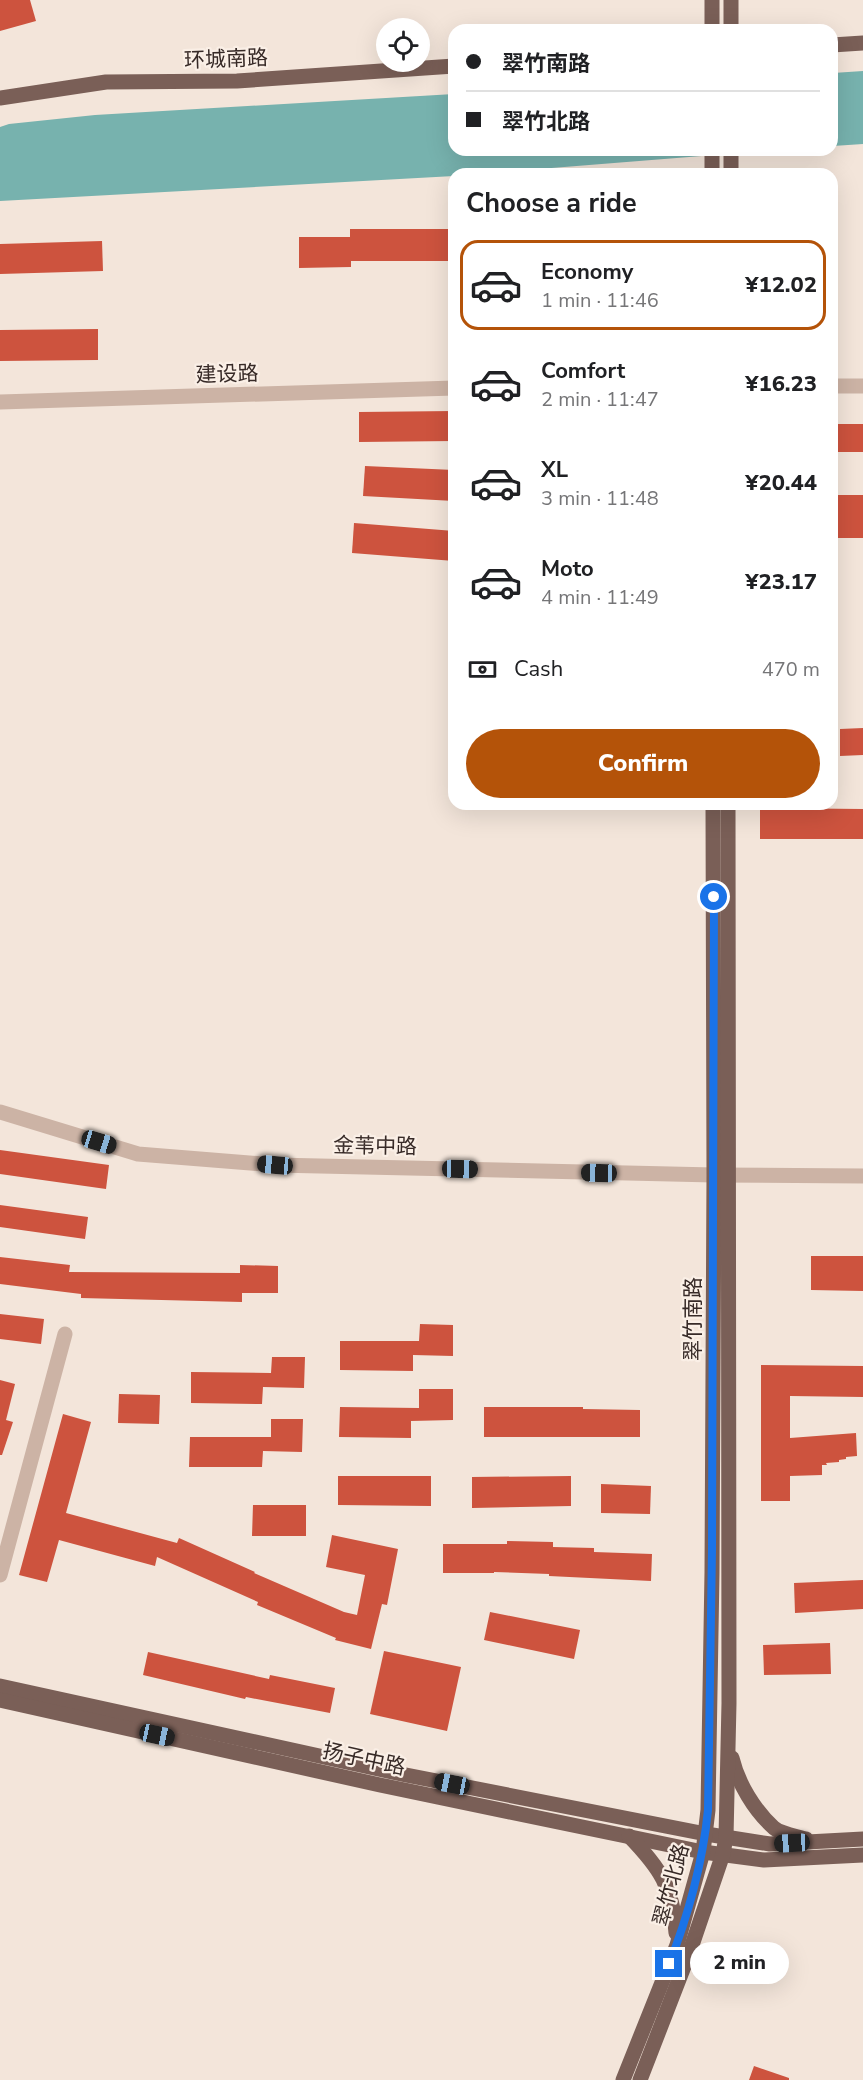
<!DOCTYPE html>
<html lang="en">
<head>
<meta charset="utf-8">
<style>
  :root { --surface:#fff; --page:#f2f2f2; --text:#202124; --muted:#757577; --line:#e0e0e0; --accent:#b45309 }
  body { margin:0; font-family:"Nunito Sans","Noto Sans SC",sans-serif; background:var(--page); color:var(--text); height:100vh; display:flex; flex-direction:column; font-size:22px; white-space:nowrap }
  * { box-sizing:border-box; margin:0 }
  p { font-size:20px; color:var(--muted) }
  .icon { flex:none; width:33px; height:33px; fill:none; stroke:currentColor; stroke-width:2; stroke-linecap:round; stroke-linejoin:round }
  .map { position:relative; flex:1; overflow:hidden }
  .drawer { position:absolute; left:448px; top:168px; width:390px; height:642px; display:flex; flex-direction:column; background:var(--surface); border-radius:18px; box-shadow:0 6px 24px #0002 }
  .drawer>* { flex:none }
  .banner { position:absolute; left:448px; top:24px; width:390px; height:132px; border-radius:18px; box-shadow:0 6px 24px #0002; display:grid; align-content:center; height:132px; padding:0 18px; background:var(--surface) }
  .fabs { position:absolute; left:376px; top:18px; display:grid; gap:12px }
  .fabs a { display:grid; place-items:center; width:54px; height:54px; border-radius:50%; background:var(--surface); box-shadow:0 6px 24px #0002; font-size:30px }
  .end { position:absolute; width:27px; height:27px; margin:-14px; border:8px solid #1a73e8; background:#fff; box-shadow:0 0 0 3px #fff }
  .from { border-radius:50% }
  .bubble { position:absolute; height:42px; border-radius:21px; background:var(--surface); box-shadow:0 6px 24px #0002; font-size:20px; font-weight:800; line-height:42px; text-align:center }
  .car { position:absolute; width:18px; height:36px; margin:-18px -9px; border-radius:8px; box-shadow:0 0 4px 2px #0007; background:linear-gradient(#222 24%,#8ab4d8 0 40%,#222 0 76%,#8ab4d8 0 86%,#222 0) }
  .banner b { display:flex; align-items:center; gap:21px; height:57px; font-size:22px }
  .banner b+b { border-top:2px solid var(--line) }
  .banner i { width:15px; height:15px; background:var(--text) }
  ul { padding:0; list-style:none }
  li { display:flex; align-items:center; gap:18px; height:90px; margin:0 12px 9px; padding:0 6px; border:3px solid transparent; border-radius:18px }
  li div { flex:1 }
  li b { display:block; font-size:22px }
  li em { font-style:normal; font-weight:800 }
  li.selected { border-color:var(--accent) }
  li>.icon { width:54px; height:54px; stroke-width:1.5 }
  h2 { padding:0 18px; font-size:27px; line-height:72px }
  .pay { display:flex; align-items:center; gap:15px; height:66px; padding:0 18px; font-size:22px }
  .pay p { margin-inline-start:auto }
  .cta { display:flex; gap:12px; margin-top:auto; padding:12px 18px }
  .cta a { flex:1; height:69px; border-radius:36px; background:var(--accent); color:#fff; font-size:24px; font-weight:800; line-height:69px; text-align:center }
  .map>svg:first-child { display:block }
  .water { fill:#77b2ae }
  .building { fill:#cd533e }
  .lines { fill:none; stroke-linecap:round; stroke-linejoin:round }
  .minor { stroke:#ccb3a5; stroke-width:15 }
  .major { stroke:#7a5f57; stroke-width:15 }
  .route { stroke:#1a73e8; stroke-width:8 }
  .labels { text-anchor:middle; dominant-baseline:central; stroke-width:4.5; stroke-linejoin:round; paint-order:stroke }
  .street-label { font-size:21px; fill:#372a27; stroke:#faefe6 }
</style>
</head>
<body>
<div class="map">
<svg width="863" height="2080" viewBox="0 0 863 2080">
  <rect width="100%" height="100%" fill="#f3e5da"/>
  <g class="water">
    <path d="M863,71v73l-30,2v-73z"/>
    <path d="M454,94v56h323l-299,24h-24v2l-454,25v-74l9,-3 86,-9z"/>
  </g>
  <g class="building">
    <path d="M0,0h30l6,21 -36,10z"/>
    <path d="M350,229h104v32h-103v6l-52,1v-31h51z"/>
    <path d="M102,241l1,30 -103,3v-30z"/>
    <path d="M98,329v31l-98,1v-31z"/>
    <path d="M454,411v30l-95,1v-30z"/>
    <rect x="832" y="424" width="31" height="28"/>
    <path d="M365,466l89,4v31l-91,-5z"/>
    <rect x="832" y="495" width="31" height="43"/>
    <path d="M354,523l100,8v30l-102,-8z"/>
    <path d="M863,728v27l-23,1v-27z"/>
    <path d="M760,808l103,1v30h-103z"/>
    <path d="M0,1150l109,15 -3,24 -106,-15z"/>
    <path d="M0,1205l88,12 -3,22 -85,-12z"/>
    <path d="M811,1256h52v35l-52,-1z"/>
    <path d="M0,1257l70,8 -1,7 171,1v-8l38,1v27h-36v9l-161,-4v-4l-81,-10z"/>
    <path d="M0,1314l44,5 -3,25 -41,-5z"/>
    <path d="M420,1324l33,1v31l-40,-1v16l-73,-1v-29h79z"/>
    <path d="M272,1357h33l-1,31 -41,-1 -1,17 -71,-1v-31l80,1z"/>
    <path d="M761,1365l102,1v31l-73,-1v42l66,-5 1,23 -11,1v2l-7,1v2l-13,1 1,2h-5v10l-32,1v25h-29z"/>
    <path d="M0,1380l15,4 -9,36 7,2 -11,33h-2z"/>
    <path d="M419,1389h34v31l-42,1v17l-72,-1 1,-30 79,1z"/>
    <path d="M119,1394l41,1 -1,29 -41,-1z"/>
    <path d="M484,1407h99v2l57,1v27h-156z"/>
    <path d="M63,1414l28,8 -25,91 111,30 2,-5 76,34 -1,1 90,39 13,3 8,-40 -39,-8 6,-32 66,14 -11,56 -5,-1 -11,45 -36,-9 1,-2 -79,-33 1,-3 -101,-45 -2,9 -96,-26 -12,42 -28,-7z"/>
    <path d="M271,1419h32l-1,33 -39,-1 -1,16h-73l1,-30h81z"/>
    <path d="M338,1476h93v30l-93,-1z"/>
    <path d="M571,1476v30l-99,2v-31z"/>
    <path d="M601,1484l50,2 -1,28 -49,-1z"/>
    <path d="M253,1505h53v31h-54z"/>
    <path d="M507,1541l46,1v5l41,1v4l58,2 -1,27 -102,-5v-2l-55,-2v1h-51v-29h64z"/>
    <path d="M863,1580v29l-68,4 -1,-30z"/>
    <path d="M490,1612l90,18 -6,29 -90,-19z"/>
    <path d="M830,1643l1,31 -67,1 -1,-30z"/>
    <path d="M384,1651l77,16 -14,64 -77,-17z"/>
    <path d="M148,1652l121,27 1,-4 65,13 -5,25 -84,-16 -1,2 -102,-24z"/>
    <path d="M754,2066l35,12v2h-40z"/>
  </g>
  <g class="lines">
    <g class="minor">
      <path d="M832,386h31"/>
      <path d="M0,402l454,-14"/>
      <path d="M0,1112l138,42 137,11 439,10 149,1"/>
      <path d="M0,1575l65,-241"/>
    </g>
    <g class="major">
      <path d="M731,0v30"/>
      <path d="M712,30v-30"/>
      <path d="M832,45l31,-2"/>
      <path d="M0,98l106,-16 131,-1 217,-15"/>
      <path d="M712,150v24"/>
      <path d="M731,174v-24"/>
      <path d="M0,1686l406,89 300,59 64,10 93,-5"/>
      <path d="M0,1700l380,85 323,67 61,8 99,-5"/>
      <path d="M732,1758c6,25 22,52 42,70 7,6 22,8 32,11"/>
      <path d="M629,1836c31,32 44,51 47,97"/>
      <path d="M623,2080l54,-135 26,-93 5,-42 4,-238 2,-397 -1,-371"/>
      <path d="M640,2080l50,-129 33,-97 3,-17 3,-134 -1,-899"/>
    </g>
  </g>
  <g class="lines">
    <path class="route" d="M669,1964c19,-47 34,-103 39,-154l4,-261 2,-652"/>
  </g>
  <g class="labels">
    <g class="street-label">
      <text transform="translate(226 59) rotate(-2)">环城南路</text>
      <text transform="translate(227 374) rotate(-2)">建设路</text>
      <text transform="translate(375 1146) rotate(1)">金苇中路</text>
      <text transform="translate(693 1319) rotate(-90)">翠竹南路</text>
      <text transform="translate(364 1759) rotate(12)">扬子中路</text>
      <text transform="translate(671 1885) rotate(-75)">翠竹北路</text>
    </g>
  </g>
</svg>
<div class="fabs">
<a><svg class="icon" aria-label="locate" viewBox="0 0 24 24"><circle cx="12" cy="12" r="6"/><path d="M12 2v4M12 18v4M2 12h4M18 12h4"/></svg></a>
</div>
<i class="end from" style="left:714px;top:897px"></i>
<i class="end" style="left:669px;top:1964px"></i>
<div class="bubble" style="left:690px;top:1942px;width:99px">2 min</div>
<i class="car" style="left:99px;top:1142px;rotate:107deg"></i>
<i class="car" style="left:275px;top:1165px;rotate:275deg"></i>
<i class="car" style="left:460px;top:1169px;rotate:91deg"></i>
<i class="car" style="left:599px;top:1173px;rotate:271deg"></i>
<i class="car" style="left:157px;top:1735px;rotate:102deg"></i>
<i class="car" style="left:452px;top:1784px;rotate:281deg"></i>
<i class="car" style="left:792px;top:1843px;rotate:267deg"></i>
<div class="banner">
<b><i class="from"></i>翠竹南路</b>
<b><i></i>翠竹北路</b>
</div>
<section class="drawer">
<h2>Choose a ride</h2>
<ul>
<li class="selected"><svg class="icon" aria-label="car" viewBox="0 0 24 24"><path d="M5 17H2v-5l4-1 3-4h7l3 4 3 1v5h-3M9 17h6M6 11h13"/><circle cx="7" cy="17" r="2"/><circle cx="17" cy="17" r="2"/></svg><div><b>Economy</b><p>1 min · 11:46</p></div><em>¥12.02</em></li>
<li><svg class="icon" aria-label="car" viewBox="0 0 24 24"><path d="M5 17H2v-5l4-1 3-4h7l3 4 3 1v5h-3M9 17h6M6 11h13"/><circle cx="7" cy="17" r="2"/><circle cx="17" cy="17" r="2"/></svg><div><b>Comfort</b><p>2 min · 11:47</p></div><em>¥16.23</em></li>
<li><svg class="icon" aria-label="car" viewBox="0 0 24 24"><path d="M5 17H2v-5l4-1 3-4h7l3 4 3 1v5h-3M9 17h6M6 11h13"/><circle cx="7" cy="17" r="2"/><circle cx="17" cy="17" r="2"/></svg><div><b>XL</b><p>3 min · 11:48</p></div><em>¥20.44</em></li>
<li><svg class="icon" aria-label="car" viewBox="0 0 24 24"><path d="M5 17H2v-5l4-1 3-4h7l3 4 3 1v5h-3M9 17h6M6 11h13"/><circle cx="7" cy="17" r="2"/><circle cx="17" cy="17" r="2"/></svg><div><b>Moto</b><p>4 min · 11:49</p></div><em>¥23.17</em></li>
</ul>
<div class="pay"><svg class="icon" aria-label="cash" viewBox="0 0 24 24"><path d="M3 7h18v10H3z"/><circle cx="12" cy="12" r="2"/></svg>Cash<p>470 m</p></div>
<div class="cta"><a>Confirm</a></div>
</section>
</div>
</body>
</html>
